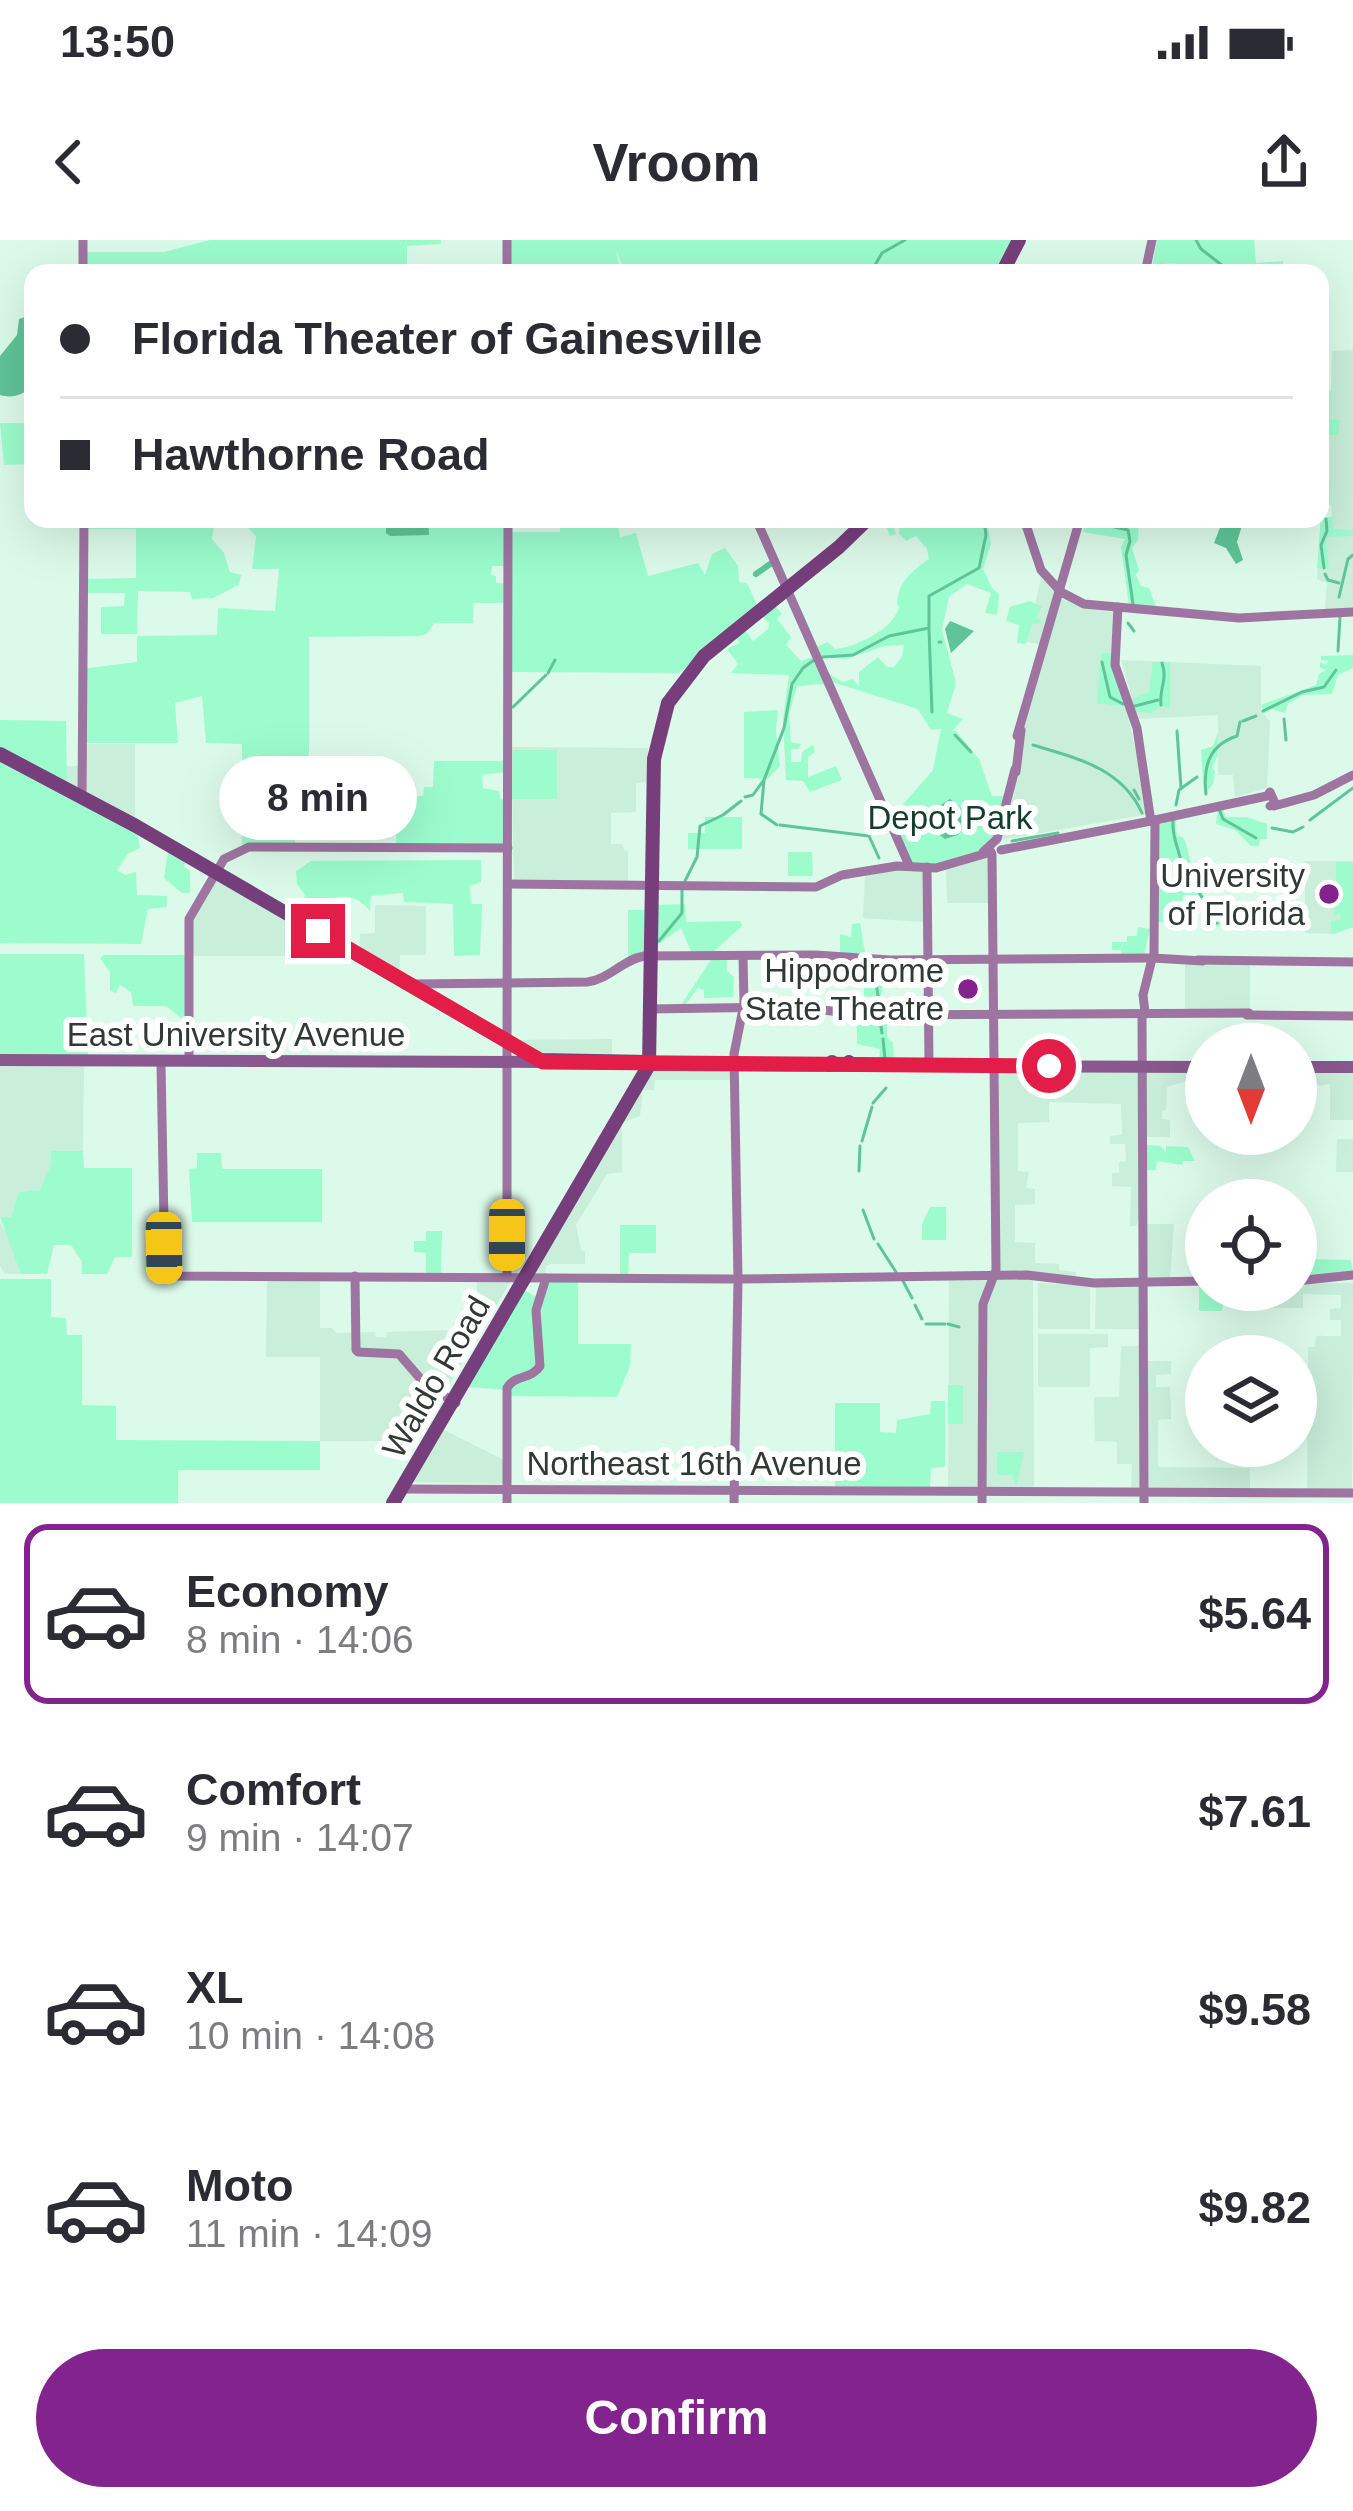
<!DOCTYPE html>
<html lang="en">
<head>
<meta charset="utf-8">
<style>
  :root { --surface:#fff; --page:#f7f7f7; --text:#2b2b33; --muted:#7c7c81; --line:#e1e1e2; --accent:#83238d }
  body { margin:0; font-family:Helvetica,sans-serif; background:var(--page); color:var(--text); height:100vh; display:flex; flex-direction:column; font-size:45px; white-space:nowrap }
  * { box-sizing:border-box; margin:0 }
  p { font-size:39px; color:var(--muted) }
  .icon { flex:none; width:66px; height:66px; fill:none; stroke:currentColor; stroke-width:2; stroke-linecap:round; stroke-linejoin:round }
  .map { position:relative; height:1263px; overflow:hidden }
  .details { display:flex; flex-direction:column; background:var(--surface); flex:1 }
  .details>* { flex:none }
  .hud { position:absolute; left:24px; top:24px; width:1305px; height:264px; border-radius:24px; box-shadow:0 12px 48px #0002; display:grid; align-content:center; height:264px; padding:0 36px; background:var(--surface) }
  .needle { width:78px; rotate:180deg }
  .controls { position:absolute; left:1185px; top:783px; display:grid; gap:24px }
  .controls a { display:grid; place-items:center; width:132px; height:132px; border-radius:50%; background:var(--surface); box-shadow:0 12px 48px #0002; font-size:60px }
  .end { position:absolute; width:54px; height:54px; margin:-27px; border:15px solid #e11d48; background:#fff; box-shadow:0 0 0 6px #fff }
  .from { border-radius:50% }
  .bubble { position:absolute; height:84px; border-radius:42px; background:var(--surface); box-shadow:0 12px 48px #0002; font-size:39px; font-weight:700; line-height:84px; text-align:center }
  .car { position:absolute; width:36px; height:72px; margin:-36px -18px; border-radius:15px; box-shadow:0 0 9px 3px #0007; background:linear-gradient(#f5c518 24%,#345 0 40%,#f5c518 0 76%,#345 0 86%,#f5c518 0) }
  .hud b { display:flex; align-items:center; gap:42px; height:114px; font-size:45px }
  .hud b+b { border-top:3px solid var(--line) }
  .hud i { width:30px; height:30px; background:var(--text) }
  ul { padding:21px 0 0; list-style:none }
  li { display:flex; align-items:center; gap:36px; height:180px; margin:0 24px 18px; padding:0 12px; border:6px solid transparent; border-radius:24px }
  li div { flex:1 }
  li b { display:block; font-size:45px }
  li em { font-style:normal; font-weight:700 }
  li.current { border-color:var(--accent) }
  li>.icon { width:108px; height:108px; stroke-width:1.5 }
  .action { display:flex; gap:24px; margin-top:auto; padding:24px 36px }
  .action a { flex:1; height:138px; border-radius:72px; background:var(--accent); color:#fff; font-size:48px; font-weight:700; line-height:138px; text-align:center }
  .status { display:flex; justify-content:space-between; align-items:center; height:84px; padding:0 60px; background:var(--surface); direction:ltr }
  .status svg { height:33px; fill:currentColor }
  header { display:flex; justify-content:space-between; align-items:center; height:156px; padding:0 36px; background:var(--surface); font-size:54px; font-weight:700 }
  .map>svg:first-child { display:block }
  .built { fill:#c9eeda }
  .green { fill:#9cfcce }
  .water { fill:#5fc598 }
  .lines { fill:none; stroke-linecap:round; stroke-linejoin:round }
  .stream { stroke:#5fc598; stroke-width:3 }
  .canal { stroke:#5fc598; stroke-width:6 }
  .secondary { stroke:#9e75a1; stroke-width:9 }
  .primary { stroke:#89588e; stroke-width:12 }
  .highway { stroke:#773e7c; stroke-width:14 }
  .route { stroke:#e11d48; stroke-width:15 }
  .poi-dot { fill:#83238d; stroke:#fff; stroke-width:4.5 }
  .labels { text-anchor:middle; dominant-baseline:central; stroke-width:12; stroke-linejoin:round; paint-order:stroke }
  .park-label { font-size:33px; fill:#123e2c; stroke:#fff }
  .poi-label { font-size:33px; fill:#2e3a33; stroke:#fff; text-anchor:end }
  .street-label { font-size:33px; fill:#2e3a33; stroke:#fff }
</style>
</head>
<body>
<div class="status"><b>13:50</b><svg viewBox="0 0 49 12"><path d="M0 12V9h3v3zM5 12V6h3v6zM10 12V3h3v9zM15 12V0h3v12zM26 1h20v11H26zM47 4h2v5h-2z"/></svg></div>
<header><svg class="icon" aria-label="back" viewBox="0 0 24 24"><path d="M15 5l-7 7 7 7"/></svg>Vroom<svg class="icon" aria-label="share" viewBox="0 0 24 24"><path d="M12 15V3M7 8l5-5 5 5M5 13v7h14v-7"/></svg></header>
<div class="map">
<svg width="1353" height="1263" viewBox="0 0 1353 1263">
  <rect width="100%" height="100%" fill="#dcfaea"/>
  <g class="built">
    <path d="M1353,110v259h-28l2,-26 -10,-4 4,-61 11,-1 -7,-76 3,-6h11l1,-14 -10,-2 2,-68z"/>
    <path d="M1041,338l15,14 -17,52 -12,-2z"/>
    <path d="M1061,359l25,9 28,4 -3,41h-9l-4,51 28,2 23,108 -148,26 13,-47 13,-82z"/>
    <path d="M1121,420l140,6v44l9,12 -3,66 -32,9 -2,-22h-15v-60l-80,4z"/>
    <path d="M87,504h48v78l-68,-36v-20h17z"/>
    <path d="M511,507l137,1 -1,34 -11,1v29l-25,1v31h11l2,6 4,1v31h-114z"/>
    <path d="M989,613l2,50h-44l-1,-34z"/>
    <path d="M1305,621h48v66l-18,7 -30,-1z"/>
    <path d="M893,630l30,1 2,51 -62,-4 2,-42z"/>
    <path d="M216,639l91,53v18h-9l-1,6h-106l2,-40z"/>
    <path d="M375,665l51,1v49h-26l-1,21 -39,-22v-20l15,-1z"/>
    <rect x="1185" y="722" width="65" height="48"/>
    <path d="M612,799v21h-65l-37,-20z"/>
    <path d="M0,826h84l-1,85h-32v13l-11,26 -21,2 -8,25h-11z"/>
    <path d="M730,827v13h-75l-1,10h-11l-3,26 -18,7v49l-15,2 -31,51 5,25 4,1v13h-33l-6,2 -1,10h-12l120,-208z"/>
    <path d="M999,828l140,2 1,144 -4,12h-6l1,-39 -19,-1v-13h7v-11l7,-1 -1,-17h-15v-8l12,-1 -1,-31 -72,-2v20l-31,1v48l11,1 -3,16 9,1v15l-20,1v37l20,1v20l24,1v6l17,2v6l-77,-8z"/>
    <path d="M1145,830h61v24l-2,-6h-6l-1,-10 -30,9 -1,23 -4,1v8l8,1v17h-25z"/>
    <path d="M1296,830h57v50h-23v-36l-29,4 -5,-4z"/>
    <path d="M1337,899h16v33h-17z"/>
    <path d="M0,983l11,19 10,32h-16l-5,-8z"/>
    <path d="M1145,984h29l-4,54h-22z"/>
    <path d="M267,1038h53v50h12l4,5 39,-1 1,5h10l1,-5 90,-3v-51l35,1 -96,162h-96v-84h-54z"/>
    <path d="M949,1038l40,1 -9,28 -1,180h-31z"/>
    <path d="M1033,1038l1,210 -48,-1 2,-189 9,-19z"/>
    <path d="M1038,1043l52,2v44h-52z"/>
    <path d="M1353,1043l-1,208 -45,-1 1,-143h7l1,-11h25v-16h-11v-11l11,-1v-13l-38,-1v14h-53l-1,-13 -27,1 3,-6h71v-6z"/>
    <path d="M1140,1045l2,44h-47l1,-43z"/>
    <path d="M1038,1094h70v13l-18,1v39h-52z"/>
    <path d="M1121,1106h21l-1,143h-10l1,-25h-15v-22l-22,-1 -1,-44h25z"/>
    <path d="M1148,1121h23v13l-15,1v12h14l1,23v9l-13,1v47l92,1v22h-102z"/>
    <path d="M442,1189l62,31v24l-93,-2z"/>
  </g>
  <g class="green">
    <path d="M210,0h231v4l-34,2v21h-164l-1,6h-50l6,-1 1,-8h-35l-1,9h-27v-9h-49l-1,-12h78z"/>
    <path d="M510,0h502l-17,33h-370l-9,-23 5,23h-111z"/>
    <path d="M1157,0h97l2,23 27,-2 1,12c-23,0 -50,4 -73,0 -23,-4 -34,-15 -59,-6z"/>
    <path d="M1331,151l-1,28 10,1 -1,15h-12l-2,6 6,64 -11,-2v-108z"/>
    <path d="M0,183h33v41l-29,1z"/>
    <path d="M1332,277l1,12 20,1v6l-27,1 3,32 -12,-1 4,-50z"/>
    <path d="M86,279h129l-3,20 12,14 6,19 11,3 -2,10 -26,13 -21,1 -2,-7 -52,-1 -1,43h-36v-27l23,-1 1,-13h-39v-14l50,-1v-49h-50z"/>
    <path d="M239,279h265v47h-12l-1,9 5,1v7h8v20h-31v20h-39l-6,10 -7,3 -112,1v146h-13l-1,62h-53v-46h12l2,-9 -14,-4v-42l-36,-1 -4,-47 -27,7 3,40h-92v-73l3,-2 48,-6v-26l80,-1 1,-27 57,3 4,-42h-27l4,-33z"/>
    <path d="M561,279h56l3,18 16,-4 12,43 50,-13 7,12 7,-21 13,-6 13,18 1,16 8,1 10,22 -78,68 -167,-1v-140h48z"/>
    <path d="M891,279l23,5 12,-5h94l2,8h-34l3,17 -8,25 9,19 7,6 -2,21 -12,-2 6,-20 -24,-9 -18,13 -7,33 14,53 -9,30 16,6 -11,12h-7h11l23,28 13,37h13l-4,24 -13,28 -51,17 -27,-2 -19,-45 42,-48 8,-41 -10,1 -13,-21 -86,-27 -4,-9 14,9 11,-3 6,8v-15l19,-15 9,10h7l8,-10 2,-12 -19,1 -39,13 -24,-2 -6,-10 12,-5 7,7c18,-1 51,-17 60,-33 9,-16 -1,-4 3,-20 3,-17 19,-29 31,-37l-2,-10 -11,-13 -10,5 -7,-7 1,-12 -8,1 4,11 -6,2 -3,-8z"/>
    <path d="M1087,279l52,2 -1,19 -6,8 7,22 -3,5 5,11 8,2 7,19 -27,-2 -8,-58 4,-8 -42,-7z"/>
    <path d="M1030,361l12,6 -6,10 7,6 -11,1 -6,20 -9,-1 2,-18 -13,-4 4,-14z"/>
    <path d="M774,364l8,10 -5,5 14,18 -5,8 15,16 14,-5 10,28 -28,2 -8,29 2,27 10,2 -2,5h-8v13h10l1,-10 11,-7 2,7 -7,5v20l28,-11 6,14 -32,12 -7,-11 -17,-1 -3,-62 6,-43 -58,-2 7,-9 -11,-15 13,-6 -6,-7 11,-6 8,11 15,-12 1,-6 -6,-6z"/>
    <path d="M1101,413h10l2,18 13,35 -29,-2z"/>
    <path d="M1353,415v13l-15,7 -6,19 -29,1 -15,9 -3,9 -13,-4 -8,5 -3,-9 55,-20 3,-11 7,-4 -6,-2v-6l6,3 2,-4 -7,-1v-4z"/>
    <path d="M1153,422h17v47l-9,-3 -10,7 -15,-1 -4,-13 17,-7z"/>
    <path d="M778,470l-2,20 4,36 -12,13 -24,-1v-66z"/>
    <path d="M0,480l66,1 1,65 -67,-35z"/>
    <path d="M1218,493v22l-6,13 3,3 -2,13 -9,11 -3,-45 12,-4z"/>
    <path d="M513,510h44v49h-45z"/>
    <path d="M0,521l138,74 2,13 -12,6 -11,16 8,5 11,-3 1,23 30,1v11l-19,2 -7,35 -141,-1z"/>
    <path d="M434,521h71v11l-23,3 1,13 16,3 1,8 5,1v46h-109l1,-50h26l1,-9h9z"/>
    <path d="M1222,567l4,10h21l20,7v15h-7l-1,7h-8l-16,-16 -19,-6 2,-16z"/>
    <path d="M1175,576l2,20 6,1c5,9 5,18 9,29 5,16 16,41 25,55h7v6l-10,-1 -15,-31h-16l-2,28 -23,-1 1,-102z"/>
    <path d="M705,577h37v32h-54v-16h17z"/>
    <path d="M168,612l17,10 -1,5 6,4v22h-8l-18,-15z"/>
    <path d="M788,612h24l1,24h-25z"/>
    <path d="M481,620v22l-11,4 1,18h11l-2,51 -26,1 -1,-52 -49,-2 -1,-9 -32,3 -1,15c-21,-26 -41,-9 -68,-5l3,-11 -8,-11 -1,-13 15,-10z"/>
    <path d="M1336,622h17v65l-22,7v-13l10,-1 -1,-5h-5l-3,-27h4z"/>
    <path d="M685,664l1,18 55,-1 1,5 -30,27 -20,1 -11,-26 -24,17v-40z"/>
    <path d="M628,670h19l-1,43 -18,5z"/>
    <path d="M860,683l5,30h-25v-19l11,3 1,-13z"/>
    <path d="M1138,687l12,2 -6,27h-22l-1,-6h-9v-8h15v-6h10z"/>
    <path d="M0,714h84l4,104h-88z"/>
    <path d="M104,715h82v67l-20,-16h-33l-2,-14 -11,-7 -4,8 -6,-2v-19l-10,-14z"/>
    <path d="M712,718h15v13l7,6 -1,20 -29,1v-8l-6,-2 -12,16 -5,1z"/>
    <path d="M864,718l33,4v10l-12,1 -4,23 -17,1z"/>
    <path d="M857,779h30v19l6,5 1,18 -15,-1 1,-11 -23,-5z"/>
    <path d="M1147,905l14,1 5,7v-7l22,1 7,14h-12l-1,4 -25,-4 -1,9h-10z"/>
    <path d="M51,911h32l1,17h48v89h-17l-8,17h-25v-12l-11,-17h-17l-7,29h-26l-21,-57h11l8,-25 21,-2 11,-26z"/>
    <path d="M197,913h24l1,16h100v53h-130l-3,-53 8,-1z"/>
    <path d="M930,967h16v33h-24v-16z"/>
    <path d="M620,985h36v28h-27l-1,24h-8z"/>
    <path d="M426,991h16l-1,42h-15v-20l-12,-1v-11h12z"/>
    <path d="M1305,1019l46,1 2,12 -46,5z"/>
    <path d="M0,1039h51v38l15,1 1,17h15v70l34,1v34l204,1v29h-142v33h-178z"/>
    <path d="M544,1041h34v63h53l-1,22 -13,31 -108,-1 -3,-6 -39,-3 57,-97 12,7z"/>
    <path d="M1199,1044h7v6h19l-3,21h-23z"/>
    <rect x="948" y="1145" width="15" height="39"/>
    <path d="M931,1161h14v66l-14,1 -1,19 -95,-1v-83h45v29l16,1 1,-13 33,-6z"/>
    <path d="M997,1212h27l-8,34 -4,-11h-15z"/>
  </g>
  <g class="water">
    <path d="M25,77l3,7 -2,12 7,4v46c-10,8 -19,13 -33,9v-39l17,-21 2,-16z"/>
    <path d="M386,279h42l1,16 -39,1 -4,-3z"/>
    <path d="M1215,279h29l-7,23 6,18 -7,4 -10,-16 -12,-5 7,-18z"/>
    <path d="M950,381l24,10 -23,22 -6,-24z"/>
    <path d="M950,559l17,14v9l-9,13 -13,4 -17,-13 -14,5 -8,-3v-9l15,-14 12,5z"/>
  </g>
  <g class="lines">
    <g class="stream">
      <path d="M1196,0l5,9 31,24"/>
      <path d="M863,33l11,-6 8,-14 23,-13"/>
      <path d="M1320,180l4,7 -4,6"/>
      <path d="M1320,233l4,29"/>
      <path d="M1087,281l41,9 2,11 -4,14 7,49"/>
      <path d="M1324,328l-3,-23 6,-14 -1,-12"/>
      <path d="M1325,334l3,6 11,3"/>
      <path d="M1339,357l9,-38 5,-4"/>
      <path d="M1128,383l6,8"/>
      <path d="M929,390l3,82"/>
      <path d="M939,402h2"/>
      <path d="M1338,411l2,-34"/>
      <path d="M823,417l30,-2 36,-19 40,-8v-32l50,-28 7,-33 -2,-16"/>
      <path d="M1102,422l8,35 13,7"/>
      <path d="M548,433l7,-13"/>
      <path d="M1161,465c-2,-17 7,-25 1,-42"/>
      <path d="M1135,466l23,-6"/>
      <path d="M513,467l33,-32"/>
      <path d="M1263,471l39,-19 22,-5 12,-17"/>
      <path d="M1284,479l2,21"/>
      <path d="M1243,481l13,-5"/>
      <path d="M1177,491l4,57"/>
      <path d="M955,495l16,17"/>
      <path d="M1033,505c43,13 89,23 109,68"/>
      <path d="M1134,550l5,9"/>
      <path d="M1206,554c-3,-28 3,-49 31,-58l3,-14"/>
      <path d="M745,557l8,-2 10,-14"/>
      <path d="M1176,565l3,-15 18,-13"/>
      <path d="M1219,569l4,10 33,19"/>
      <path d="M1173,578c-2,24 12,40 10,65l14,6 20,34"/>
      <path d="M1310,580l43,-32"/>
      <path d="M777,585l-16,-11 3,-34 20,-52 8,-44 11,-16 11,-8"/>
      <path d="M780,585l89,11 10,22"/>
      <path d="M1272,588l21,4 10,-5"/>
      <path d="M1012,601l46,-8"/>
      <path d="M685,641l12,-24 3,-31 23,-11 18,-14"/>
      <path d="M659,701l23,-28v-25"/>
      <path d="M873,722l5,34"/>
      <path d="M878,759l1,12"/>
      <path d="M880,779l2,14"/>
      <path d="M883,799l2,20"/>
      <path d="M873,863l13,-15"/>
      <path d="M862,901l10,-34"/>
      <path d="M859,931l1,-25"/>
      <path d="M863,970l11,29"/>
      <path d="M878,1004l18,28"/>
      <path d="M903,1041l9,17"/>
      <path d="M915,1065l7,14"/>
      <path d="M926,1084h19"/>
      <path d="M948,1084l11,3"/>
    </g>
    <path class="canal" d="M756,334l17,-12"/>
    <g class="secondary">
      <path d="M83,0v33"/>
      <path d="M507,0v33"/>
      <path d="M1145,33l7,-33"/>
      <path d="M756,279l152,344"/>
      <path d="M1024,279l17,51 20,22 23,12 155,14 114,-6"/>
      <path d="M1118,367l-3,58 22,63 13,87"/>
      <path d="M1017,496l63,-217"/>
      <path d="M1016,532l5,-42"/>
      <path d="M82,559l2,-280"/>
      <path d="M1274,566l40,-11 39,-20"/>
      <path d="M1155,580l112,-24 3,-4 5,11 -5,3"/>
      <path d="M1001,610l150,-29"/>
      <path d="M983,612l14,-13 18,-70"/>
      <path d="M927,627l2,197"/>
      <path d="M508,644l308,3 26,-12 55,-9 39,2 55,-16"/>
      <path d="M1154,713l1,-133"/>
      <path d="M816,715l74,5 259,-2"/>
      <path d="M1153,718l50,3"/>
      <path d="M1198,720l155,2"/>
      <path d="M412,744l175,-2c23,-3 35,-22 57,-26l169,-1"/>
      <path d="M650,769l140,-2 83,8 376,-2"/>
      <path d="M1145,772l-2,-17 9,-36"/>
      <path d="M1247,775l106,1"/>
      <path d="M1142,777l2,486"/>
      <path d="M189,821v-142l35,-60 25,-12 259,1"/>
      <path d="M507,822l1,-543"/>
      <path d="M161,824l4,212 567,3"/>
      <path d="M507,826v210"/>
      <path d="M355,1036l1,74"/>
      <path d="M737,1039l290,-4 67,8 112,-2"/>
      <path d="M1296,1041l57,-6"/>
      <path d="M358,1112l41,2 26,30 31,19"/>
      <path d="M401,1249l952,4"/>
      <path d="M507,1263v-115c8,-14 24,-8 33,-22l-4,-56 10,-32"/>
      <path d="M734,1263l4,-223 -4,-226 10,-50 -1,-48"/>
      <path d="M982,1263l1,-199 13,-34 -4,-416"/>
    </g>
    <g class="primary">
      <path d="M0,820l542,2"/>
      <path d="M649,825l557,2"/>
      <path d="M1296,827h57"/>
    </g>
    <g class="highway">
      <path d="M1002,33l17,-33"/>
      <path d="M0,514l136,72 403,234 111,2"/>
      <path d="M849,822l2,3"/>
      <path d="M829,825l3,-3"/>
      <path d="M393,1263l256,-438 5,-306 14,-56 36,-47 135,-109 29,-28"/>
    </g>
  </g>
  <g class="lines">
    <path class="route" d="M318,691l225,131 506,4"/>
  </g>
  <g class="poi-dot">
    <circle cx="1329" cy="654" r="12"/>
    <circle cx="968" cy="749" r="12"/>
  </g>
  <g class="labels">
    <g class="park-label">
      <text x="950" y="577">Depot Park</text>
    </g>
    <g class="poi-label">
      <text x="1305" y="635">University<tspan x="1305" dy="38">of Florida</tspan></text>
      <text x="944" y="730">Hippodrome<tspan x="944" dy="38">State Theatre</tspan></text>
    </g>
    <g class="street-label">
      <text x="236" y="794">East University Avenue</text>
      <text transform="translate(436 1137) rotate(-60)">Waldo Road</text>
      <text x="694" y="1223">Northeast 16th Avenue</text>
    </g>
  </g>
</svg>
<div class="controls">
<a><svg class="needle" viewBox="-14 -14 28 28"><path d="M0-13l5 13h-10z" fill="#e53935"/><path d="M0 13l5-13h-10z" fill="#7c7c81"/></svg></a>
<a><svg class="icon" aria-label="locate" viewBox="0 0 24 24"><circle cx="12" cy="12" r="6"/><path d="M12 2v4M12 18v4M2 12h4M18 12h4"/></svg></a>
<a><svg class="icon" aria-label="layers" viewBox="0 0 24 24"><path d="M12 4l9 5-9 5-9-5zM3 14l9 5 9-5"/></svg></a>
</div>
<i class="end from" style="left:1049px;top:826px"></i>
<i class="end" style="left:318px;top:691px"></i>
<div class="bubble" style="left:219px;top:516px;width:198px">8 min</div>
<i class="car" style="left:507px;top:995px;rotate:180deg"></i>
<i class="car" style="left:164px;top:1008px;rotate:179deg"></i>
<div class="hud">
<b><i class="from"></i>Florida Theater of Gainesville</b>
<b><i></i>Hawthorne Road</b>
</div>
</div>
<section class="details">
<ul>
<li class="current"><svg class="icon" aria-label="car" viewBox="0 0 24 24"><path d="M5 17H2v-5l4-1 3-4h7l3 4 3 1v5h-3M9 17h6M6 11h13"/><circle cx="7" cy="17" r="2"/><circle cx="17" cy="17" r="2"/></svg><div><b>Economy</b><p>8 min · 14:06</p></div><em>$5.64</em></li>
<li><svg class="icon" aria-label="car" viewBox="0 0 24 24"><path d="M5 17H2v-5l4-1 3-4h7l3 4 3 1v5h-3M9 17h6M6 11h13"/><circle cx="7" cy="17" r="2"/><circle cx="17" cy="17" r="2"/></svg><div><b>Comfort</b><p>9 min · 14:07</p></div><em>$7.61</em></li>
<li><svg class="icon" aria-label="car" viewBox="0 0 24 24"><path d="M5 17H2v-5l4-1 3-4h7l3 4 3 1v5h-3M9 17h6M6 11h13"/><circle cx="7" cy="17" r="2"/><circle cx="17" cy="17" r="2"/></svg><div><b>XL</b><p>10 min · 14:08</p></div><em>$9.58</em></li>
<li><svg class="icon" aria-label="car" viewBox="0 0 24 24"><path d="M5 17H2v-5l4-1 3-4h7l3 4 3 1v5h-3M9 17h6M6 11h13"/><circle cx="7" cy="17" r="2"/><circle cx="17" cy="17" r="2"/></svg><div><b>Moto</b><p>11 min · 14:09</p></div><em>$9.82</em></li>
</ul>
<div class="action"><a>Confirm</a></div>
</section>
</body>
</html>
